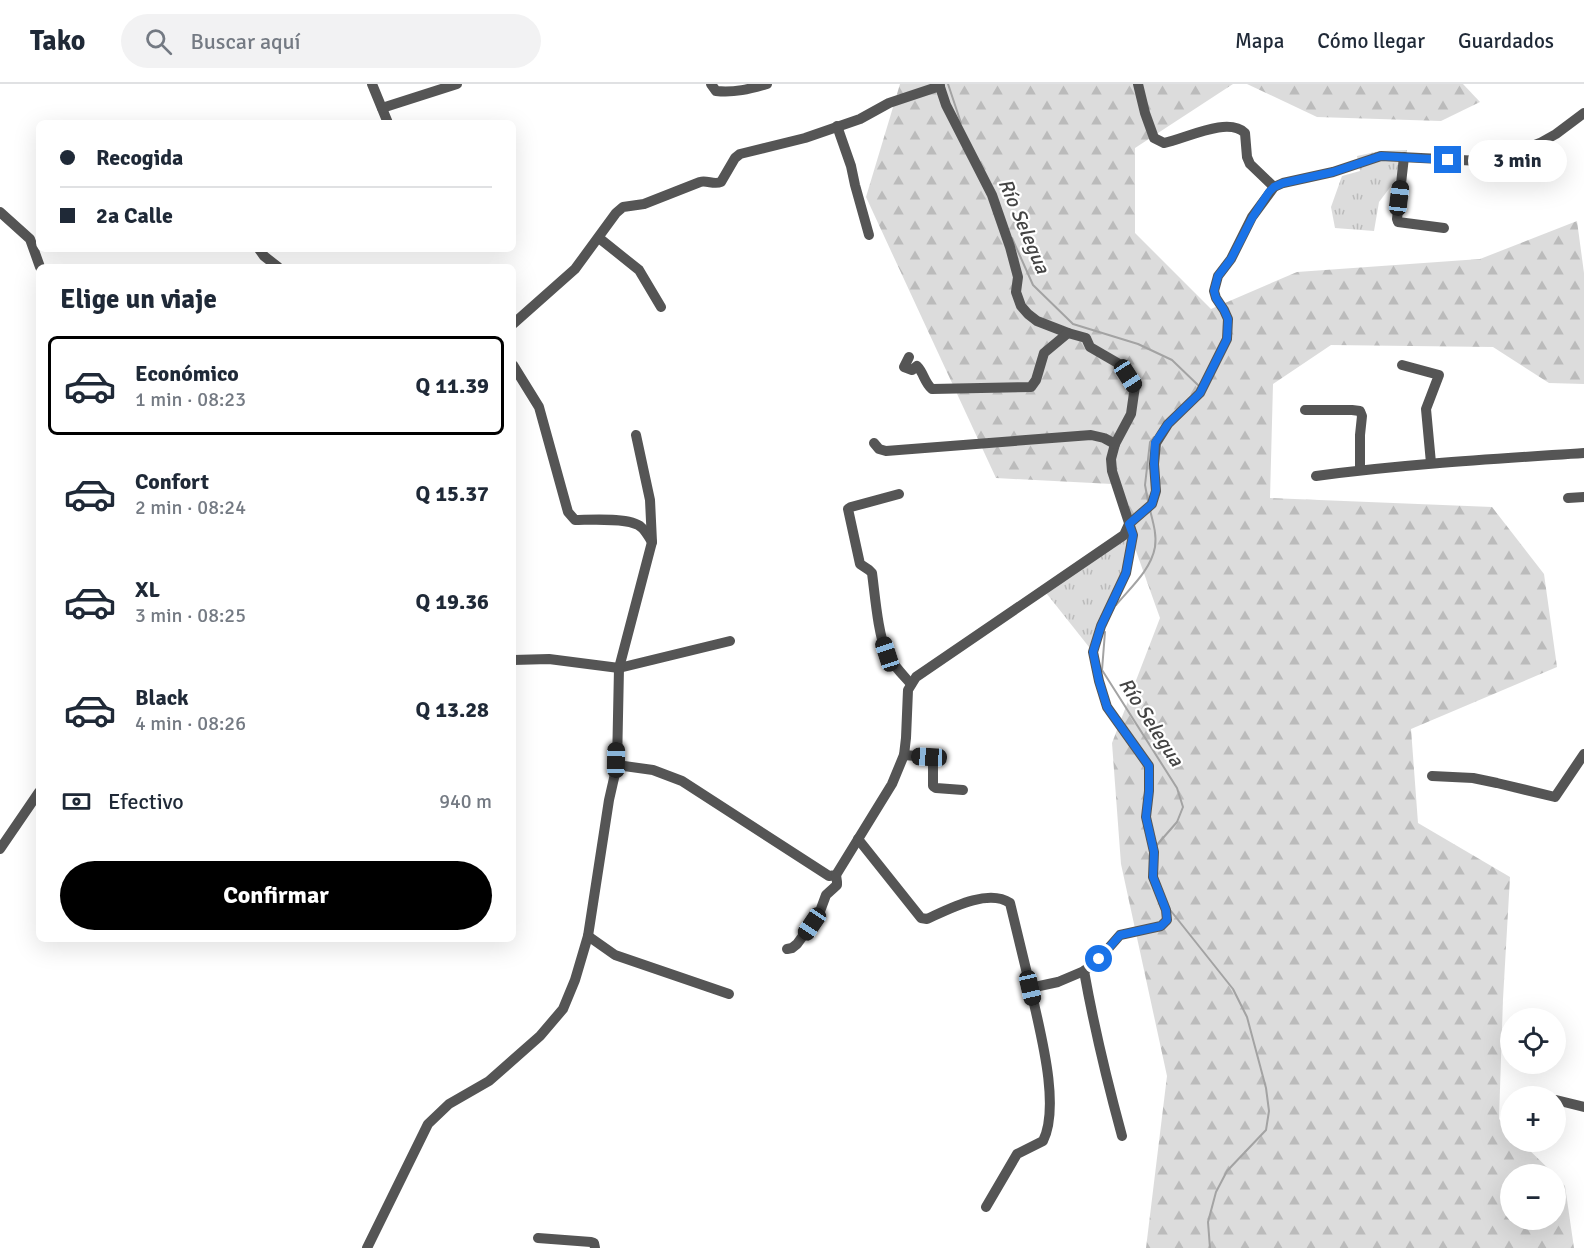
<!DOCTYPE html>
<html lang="es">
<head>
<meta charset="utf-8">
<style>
  :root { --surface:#fff; --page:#f2f2f3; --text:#1f2937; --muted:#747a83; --line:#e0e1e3; --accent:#000 }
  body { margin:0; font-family:Signika,sans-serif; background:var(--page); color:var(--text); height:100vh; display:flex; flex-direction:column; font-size:22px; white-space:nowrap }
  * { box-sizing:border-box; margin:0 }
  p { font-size:20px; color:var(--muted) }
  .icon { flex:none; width:33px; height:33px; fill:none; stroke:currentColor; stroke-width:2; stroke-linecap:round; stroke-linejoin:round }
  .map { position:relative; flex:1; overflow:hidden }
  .details { position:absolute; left:36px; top:180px; width:480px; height:678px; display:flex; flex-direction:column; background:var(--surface); border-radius:9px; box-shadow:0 6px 24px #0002 }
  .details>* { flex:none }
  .top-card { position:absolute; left:36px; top:36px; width:480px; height:132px; border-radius:9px; box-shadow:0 6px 24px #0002; display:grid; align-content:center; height:132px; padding:0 24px; background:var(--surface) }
  .fabs { position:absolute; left:1500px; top:924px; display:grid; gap:12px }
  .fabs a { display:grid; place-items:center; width:66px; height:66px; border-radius:50%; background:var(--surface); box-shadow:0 6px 24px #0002; font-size:30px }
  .end { position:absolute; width:27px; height:27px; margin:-14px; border:8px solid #1a73e8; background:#fff; box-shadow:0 0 0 3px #fff }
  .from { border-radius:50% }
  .bubble { position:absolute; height:42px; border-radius:21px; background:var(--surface); box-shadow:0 6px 24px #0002; font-size:20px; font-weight:800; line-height:42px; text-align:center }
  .car { position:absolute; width:18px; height:36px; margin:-18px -9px; border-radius:8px; box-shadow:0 0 4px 2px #0007; background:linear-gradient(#222 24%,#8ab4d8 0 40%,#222 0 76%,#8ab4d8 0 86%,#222 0) }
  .top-card b { display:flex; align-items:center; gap:21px; height:57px; font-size:22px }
  .top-card b+b { border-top:2px solid var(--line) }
  .top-card i { width:15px; height:15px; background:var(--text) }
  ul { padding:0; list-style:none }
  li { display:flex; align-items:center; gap:18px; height:99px; margin:0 12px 9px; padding:0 12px; border:3px solid transparent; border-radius:9px }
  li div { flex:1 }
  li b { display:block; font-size:22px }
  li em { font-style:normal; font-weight:800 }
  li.selected { border-color:var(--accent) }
  li>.icon { width:54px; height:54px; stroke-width:1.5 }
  h2 { padding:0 24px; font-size:27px; line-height:72px }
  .pay { display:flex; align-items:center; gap:15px; height:66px; padding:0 24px; font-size:22px }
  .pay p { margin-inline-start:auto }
  .primary-button { display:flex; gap:12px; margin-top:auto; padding:12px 24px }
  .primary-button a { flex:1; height:69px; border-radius:36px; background:var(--accent); color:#fff; font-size:24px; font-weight:800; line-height:69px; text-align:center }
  header { display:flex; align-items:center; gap:36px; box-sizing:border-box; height:84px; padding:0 30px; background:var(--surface); border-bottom:2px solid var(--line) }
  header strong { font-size:28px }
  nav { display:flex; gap:33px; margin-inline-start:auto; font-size:21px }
  .search { width:420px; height:54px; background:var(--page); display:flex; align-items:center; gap:15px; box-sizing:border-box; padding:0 21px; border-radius:33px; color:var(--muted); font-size:22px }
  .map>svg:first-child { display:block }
  .grass { fill:url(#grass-tufts) }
  .forest { fill:url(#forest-firs) }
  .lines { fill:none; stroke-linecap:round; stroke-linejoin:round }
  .stream { stroke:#a3a3a3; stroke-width:2 }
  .minor { stroke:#555; stroke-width:10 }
  .route { stroke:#1a73e8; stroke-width:8 }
  .labels { text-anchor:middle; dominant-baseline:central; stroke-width:4.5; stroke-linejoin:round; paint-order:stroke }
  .water-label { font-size:20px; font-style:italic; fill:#444; stroke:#fff }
</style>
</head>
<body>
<header>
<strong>Tako</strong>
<div class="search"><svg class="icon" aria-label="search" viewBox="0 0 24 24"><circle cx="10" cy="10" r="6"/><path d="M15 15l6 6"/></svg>Buscar aquí</div>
<nav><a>Mapa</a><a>Cómo llegar</a><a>Guardados</a></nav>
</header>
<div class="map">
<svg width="1584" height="1164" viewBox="0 0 1584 1164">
  <defs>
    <pattern id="grass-tufts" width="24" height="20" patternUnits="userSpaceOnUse" patternTransform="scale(1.5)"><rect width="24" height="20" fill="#dcdcdc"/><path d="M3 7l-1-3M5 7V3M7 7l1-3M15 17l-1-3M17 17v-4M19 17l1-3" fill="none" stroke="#bbb"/></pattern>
    <pattern id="forest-firs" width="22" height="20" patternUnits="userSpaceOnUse" patternTransform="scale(1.5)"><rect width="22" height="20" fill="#dcdcdc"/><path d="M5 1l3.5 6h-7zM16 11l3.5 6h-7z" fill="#bbb"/></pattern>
  </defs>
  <rect width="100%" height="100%" fill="#fff"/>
  <g class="grass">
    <path d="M1407,66l-3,19 -25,33 -5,29 -39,-3 -4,-21 11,-31 18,-5 -3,-15 23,-5z"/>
    <path d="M1124,451l5,5 -3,31 -33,81 -50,-63z"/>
  </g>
  <g class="forest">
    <path d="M900,0h333l-98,64v85l76,76 86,-37 183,-13 97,-38 7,52v111l-35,-1 -56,-36 -162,-2 -58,39 -3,114 222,9 52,67 13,93 -146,62 7,94 92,54 -7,122 -4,120 11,12v11h11l33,32h-44v46h46v-44l9,10 9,62h-428l21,-172 -46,-212 -9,-121 48,-125 -48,-134 -116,-6 -130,-281z"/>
    <path d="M1247,0h216l17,18 -39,19 -124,-4z"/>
  </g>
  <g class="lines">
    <g class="stream">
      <path d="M948,0l13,39"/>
      <path d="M1012,154l21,47 40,39 65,20 34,16 28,27"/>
      <path d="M1148,417l-3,-16 5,-43 4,-5"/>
      <path d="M1116,521c14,-17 35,-35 39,-58 2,-12 -2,-25 -5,-37"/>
      <path d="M1105,548l-3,38 75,118 6,19 -6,15 -21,24"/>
      <path d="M1171,827l62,78 14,28 19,71 3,23 -3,19 -39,41 -11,21 -8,30 2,26"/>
    </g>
    <g class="minor">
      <path d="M372,0l16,39"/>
      <path d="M711,0l5,7c18,2 34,-2 51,-7"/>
      <path d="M939,0l7,21 46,90 18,52 8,30 -2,15 5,14 7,8 9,7 31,12 18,5 4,9 31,18 14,21 -4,28 -16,30 -4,15 1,12 21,64 -7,38 -25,53 -8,26 6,29 8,26 42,59v25l-3,26 8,35 -1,25 13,33 1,10 -6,6 -41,9 -21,24 -15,12 -26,11 -28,6"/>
      <path d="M1138,0l7,29 9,25 10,5c21,-4 64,-27 81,-10l2,24 3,7 24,23"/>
      <path d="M382,24l75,-24"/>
      <path d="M837,42l14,40 4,19 14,50"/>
      <path d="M1404,73l-7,62 1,3 46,6"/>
      <path d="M0,128l30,27 10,28"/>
      <path d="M599,154l40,32 22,37"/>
      <path d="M259,165l5,7 14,11"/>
      <path d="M513,240l62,-55 41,-56 7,-6 21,-3 56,-22c7,-2 14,3 21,0l14,-24 5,-4 65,-16 55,-19 29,-16 51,-17"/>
      <path d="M909,273l-5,10 8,3 5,-4c7,7 7,16 15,23l99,-2 5,-7 8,-27 24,-20"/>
      <path d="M513,281l26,42 29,105 7,8c15,0 55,-3 66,7 4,3 8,10 11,15"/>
      <path d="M1402,281l37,10 -13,34 5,54"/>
      <path d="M1305,326h47l8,1 2,5 -2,19v35"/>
      <path d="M874,359l5,6 7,2 205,-16 13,3 11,6"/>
      <path d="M1316,392c89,-12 178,-17 268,-23"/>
      <path d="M899,410l-48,13 -3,2 12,55 9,6 3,3c3,22 6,62 15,81 6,11 16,21 24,30"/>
      <path d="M1568,414l16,-1"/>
      <path d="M513,576l36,-1 70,9 111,-27"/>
      <path d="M904,671l25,2 4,4v25l3,2 27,2"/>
      <path d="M617,681l36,5 29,11 147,95 7,-1 56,-91 12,-29 2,-17 2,-48 8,-13 208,-142 5,-11 23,-20 4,-13 -2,-27 2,-21 12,-19 32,-31 27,-54 1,-20 -4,-9 -8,-12 -2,-7 4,-15 13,-17 21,-42 22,-30 9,-4 50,-11 48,-16 99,5 21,-3 39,-15 16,-9 28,-21"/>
      <path d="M1432,692l41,2 24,5 58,14 29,-43"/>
      <path d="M858,755l63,79 6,1c22,-10 61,-31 83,-16 7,29 14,58 21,87 8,38 30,115 12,151l-26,13 -31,53"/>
      <path d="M0,765l39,-57"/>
      <path d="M588,852l27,19 114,39"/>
      <path d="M787,865l5,-1 5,-4 22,-30 7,-19 11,-10v-3l-1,-7"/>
      <path d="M1084,887c10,56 23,110 38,165"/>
      <path d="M1556,1016l28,7"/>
      <path d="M538,1154l53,4 3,1 1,5"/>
      <path d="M367,1164l61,-124 21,-20 40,-23 51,-45 23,-27 12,-29 13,-44 21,-136 8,-35 2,-97 33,-126 -2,-42 -14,-65"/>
    </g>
  </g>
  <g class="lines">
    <path class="route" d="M1099,875l21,-24 41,-9 6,-6 -1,-10 -13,-33 1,-25 -8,-35 3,-26v-25l-42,-59 -8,-26 -6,-29 8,-26 25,-53 7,-38 -4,-11 23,-20 4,-14 -2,-26 1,-21 13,-19 32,-31 27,-54 1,-20 -4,-9 -8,-12 -2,-7 4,-15 13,-17 21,-41 17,-26 5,-5 9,-4 50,-11 48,-16 67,4"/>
  </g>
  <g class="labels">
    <g class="water-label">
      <text transform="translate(1024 142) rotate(67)">Río Selegua</text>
      <text transform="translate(1151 638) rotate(57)">Río Selegua</text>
    </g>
  </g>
</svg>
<div class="fabs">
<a><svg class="icon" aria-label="locate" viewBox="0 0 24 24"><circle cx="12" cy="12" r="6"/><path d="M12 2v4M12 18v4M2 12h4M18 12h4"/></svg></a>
<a>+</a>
<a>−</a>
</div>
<i class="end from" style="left:1099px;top:875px"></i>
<i class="end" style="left:1448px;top:76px"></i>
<div class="bubble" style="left:1468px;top:56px;width:99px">3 min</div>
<i class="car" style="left:1399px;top:114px;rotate:7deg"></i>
<i class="car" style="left:1128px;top:292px;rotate:147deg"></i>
<i class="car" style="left:887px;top:570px;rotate:342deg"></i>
<i class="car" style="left:929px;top:673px;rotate:273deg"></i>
<i class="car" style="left:616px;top:676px;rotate:1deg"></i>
<i class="car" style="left:812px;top:840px;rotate:214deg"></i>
<i class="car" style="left:1030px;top:904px;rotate:167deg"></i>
<div class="top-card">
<b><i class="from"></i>Recogida</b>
<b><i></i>2a Calle</b>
</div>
<section class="details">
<h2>Elige un viaje</h2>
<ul>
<li class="selected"><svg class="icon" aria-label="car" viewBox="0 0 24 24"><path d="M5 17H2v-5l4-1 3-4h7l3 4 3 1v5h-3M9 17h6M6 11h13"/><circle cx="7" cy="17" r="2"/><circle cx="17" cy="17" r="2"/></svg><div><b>Económico</b><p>1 min · 08:23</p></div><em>Q 11.39</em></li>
<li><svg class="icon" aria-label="car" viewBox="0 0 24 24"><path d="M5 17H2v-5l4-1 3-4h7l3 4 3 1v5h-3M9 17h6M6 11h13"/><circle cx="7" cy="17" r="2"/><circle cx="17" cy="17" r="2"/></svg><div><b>Confort</b><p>2 min · 08:24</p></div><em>Q 15.37</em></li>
<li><svg class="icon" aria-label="car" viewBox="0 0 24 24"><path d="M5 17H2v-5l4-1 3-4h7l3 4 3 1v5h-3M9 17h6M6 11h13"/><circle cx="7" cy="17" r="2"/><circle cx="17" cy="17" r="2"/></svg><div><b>XL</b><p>3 min · 08:25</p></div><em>Q 19.36</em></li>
<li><svg class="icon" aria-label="car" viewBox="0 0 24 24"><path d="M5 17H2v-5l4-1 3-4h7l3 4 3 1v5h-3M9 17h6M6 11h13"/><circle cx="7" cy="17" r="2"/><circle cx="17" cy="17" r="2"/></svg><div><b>Black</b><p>4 min · 08:26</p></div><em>Q 13.28</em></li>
</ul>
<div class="pay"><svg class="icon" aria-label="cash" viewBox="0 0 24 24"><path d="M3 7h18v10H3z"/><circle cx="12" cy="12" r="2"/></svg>Efectivo<p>940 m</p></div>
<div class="primary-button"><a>Confirmar</a></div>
</section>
</div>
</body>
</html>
